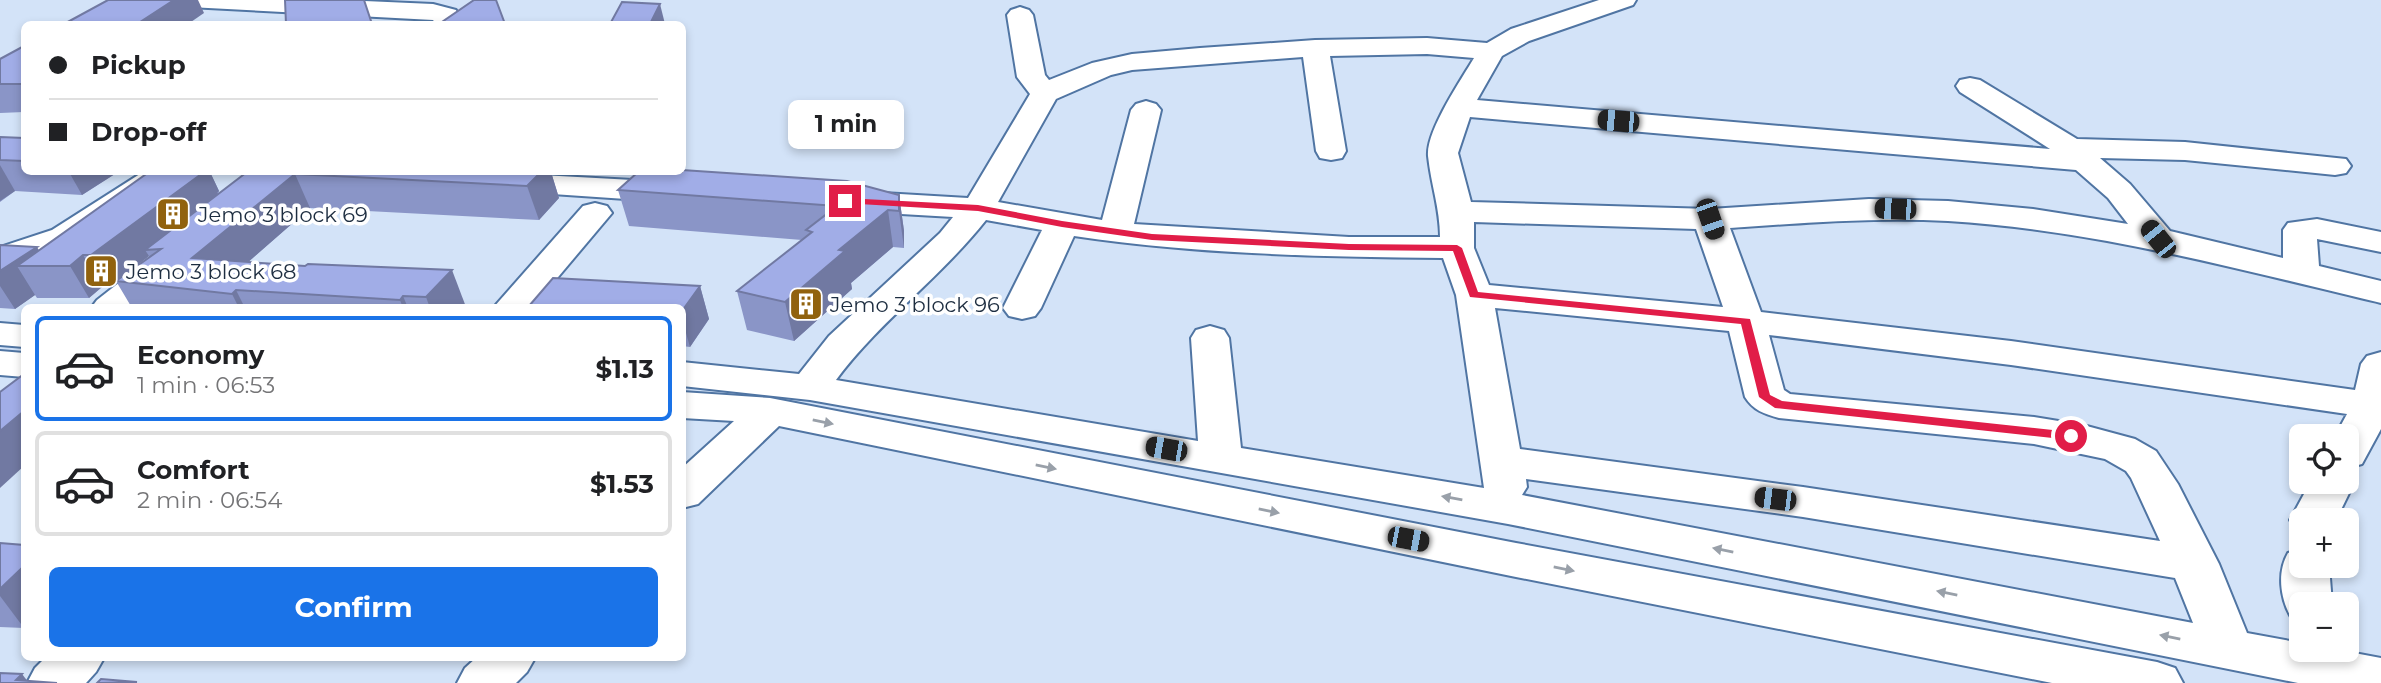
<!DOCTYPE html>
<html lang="en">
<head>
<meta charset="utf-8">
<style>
  :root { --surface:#fff; --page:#f2f2f2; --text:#202124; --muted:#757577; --line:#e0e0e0; --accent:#1a73e8 }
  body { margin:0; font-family:Montserrat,sans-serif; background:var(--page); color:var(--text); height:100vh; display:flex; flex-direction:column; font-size:26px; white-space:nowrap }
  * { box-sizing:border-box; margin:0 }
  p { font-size:23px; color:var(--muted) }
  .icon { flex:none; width:38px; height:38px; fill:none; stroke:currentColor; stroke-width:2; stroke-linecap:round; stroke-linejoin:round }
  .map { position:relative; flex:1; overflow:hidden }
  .side { position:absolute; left:21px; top:304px; width:665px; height:357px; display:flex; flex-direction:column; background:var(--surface); border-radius:10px; box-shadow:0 4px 10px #0003 }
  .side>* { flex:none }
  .guide { position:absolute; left:21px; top:21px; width:665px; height:154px; border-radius:10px; box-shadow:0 4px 10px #0003; display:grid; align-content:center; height:154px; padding:0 28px; background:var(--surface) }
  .fabs { position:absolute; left:2289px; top:424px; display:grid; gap:14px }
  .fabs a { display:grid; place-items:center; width:70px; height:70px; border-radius:10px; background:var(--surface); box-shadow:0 4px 10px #0003; font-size:35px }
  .end { position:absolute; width:32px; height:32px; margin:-16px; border:9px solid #e11d48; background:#fff; box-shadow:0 0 0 4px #fff }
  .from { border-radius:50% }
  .bubble { position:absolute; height:49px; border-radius:10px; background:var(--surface); box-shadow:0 4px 10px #0003; font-size:23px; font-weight:700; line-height:49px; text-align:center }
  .car { position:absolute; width:21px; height:42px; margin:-21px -10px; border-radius:9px; box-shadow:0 0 5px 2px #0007; background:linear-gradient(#222 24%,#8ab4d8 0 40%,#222 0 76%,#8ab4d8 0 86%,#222 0) }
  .guide b { display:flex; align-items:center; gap:24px; height:66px; font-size:26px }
  .guide b+b { border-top:2px solid var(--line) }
  .guide i { width:18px; height:18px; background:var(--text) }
  ul { padding:12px 0 0; list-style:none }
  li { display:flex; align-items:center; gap:21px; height:105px; margin:0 14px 10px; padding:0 14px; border:4px solid var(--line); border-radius:10px }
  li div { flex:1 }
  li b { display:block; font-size:26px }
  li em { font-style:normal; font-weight:700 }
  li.on { border-color:var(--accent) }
  li>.icon { width:63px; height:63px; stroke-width:1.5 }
  .action { display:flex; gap:14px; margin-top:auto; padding:14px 28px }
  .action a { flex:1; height:80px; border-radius:10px; background:var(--accent); color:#fff; font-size:28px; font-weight:700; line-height:80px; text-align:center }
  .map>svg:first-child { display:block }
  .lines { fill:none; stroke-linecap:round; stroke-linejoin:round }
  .minor-casing { stroke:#5075a3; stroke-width:4 }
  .minor { fill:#fff; fill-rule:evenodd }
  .wall { fill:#8a95c7; fill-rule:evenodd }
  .shaded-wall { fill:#7179a2 }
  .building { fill:#a1ade7; stroke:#7179a2; stroke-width:2 }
  .oneway { fill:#99a0a9 }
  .route { fill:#e11d48 }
  .labels { text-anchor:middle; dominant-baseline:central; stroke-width:7; stroke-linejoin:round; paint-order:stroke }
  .poi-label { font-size:21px; fill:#1d2d40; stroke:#fff; text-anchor:start }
</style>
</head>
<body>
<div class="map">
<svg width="2381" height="683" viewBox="0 0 2381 683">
  <rect width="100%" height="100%" fill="#d3e3f8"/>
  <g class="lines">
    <g class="minor-casing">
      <g id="minor">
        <path d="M177,0h165l91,4 23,6 6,14h-26l-3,-4 -244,-13 -9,-2z"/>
        <path d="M1599,0h37l-3,5 -104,36 -27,15 -25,44 573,49 -90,-57 -4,-6 4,-6 10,-2 10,2 97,59 108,3 161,17 5,7 -5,7 -11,2 -150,-15 -85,-2 30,26 40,47 113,27v-28l5,-7 29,-4 64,13v20l-64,-13 2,27 62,15v22c-143,-34 -286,-73 -433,-82 -73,-4 -145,2 -218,7l31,84 250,29 344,49 6,-26 6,-8 14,-4v77l-19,35 -15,4v-32h-12l12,-22 -336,-49 -242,-30 15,55 6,4 244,23 49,8 52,14 21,12 22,33 41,80 28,69 54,10v6h32l48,9v25h-83l-790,-159 -698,-124 -128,-14v-24l117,12 30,-38 111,-103 13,-16 -104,-6 -12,-3 -4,-7 4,-7 12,-3 119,7 62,-104 -13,-17 -10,-62 4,-5 9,-3 9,3 4,5 12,60 4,5 43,-17 40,-9 68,-6 115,-8 112,-2 60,5 24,-14zM1427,54l47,4c-13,22 -48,73 -46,98 3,29 12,52 12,81h-91l-215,-13 27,-114 -5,-6 -10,-3 -10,3 -5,6 -29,110 -104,-18 58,-103 55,-24 21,-5 171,-13 13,94 4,7 11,2 11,-2 4,-7 -16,-95zM1470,117l606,53 32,28 20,26 -95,-15 -85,-8 -79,-2 -159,10 -239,-7 -13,-49zM986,220l56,10 -39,78 6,8 13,3 13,-3 6,-8 33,-72c121,18 246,21 369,22l13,37 28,193 -243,-40 -12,-110 -5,-8 -14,-4 -14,4 -5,8 7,103 -362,-61c44,-59 105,-103 150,-160zM1474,222l222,7 27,78 -234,-22 -15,-37zM1495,308l234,23 16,66c8,13 19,17 34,21l255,26 71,15 21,12 5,7 29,63 -357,-54 -283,-38zM1526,479l277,38 372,61 18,45 -671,-128 5,-8z"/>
        <path d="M143,172h37l-5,7 -99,65 -76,25v-22l52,-17z"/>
        <path d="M503,173l167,9 11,3 5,7 -5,7 -11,3 -178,-12 -5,-7 5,-7z"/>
        <path d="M595,203l12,3 5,7 -80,95h-39l90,-102z"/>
        <path d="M165,252l12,4 6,7 -6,7 -44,38h-42l6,-8 56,-44z"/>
        <path d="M0,323l24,2v22l-24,-2z"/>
        <path d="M0,351l24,2v24l-24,-2z"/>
        <path d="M682,392l88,6 746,145 641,119 18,6 8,15h-131l-536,-106 -737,-151 -81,78 -16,4v-40l52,-47 -52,-3z"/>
        <path d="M2347,470l8,11 -19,39h-35v13l-4,-2 -7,-11 21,-39h36z"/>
        <path d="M2301,549v16h28l3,39h-31v16l-10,-3c-11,-19 -14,-45 -3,-64z"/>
        <path d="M45,658h59l-8,14 -10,11h-59l8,-15z"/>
        <path d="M476,658h59l-8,14 -11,11h-59l8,-15z"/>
      </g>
    </g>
    <use href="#minor" class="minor"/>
  </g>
  <g class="wall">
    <path d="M24,46v66l-24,1v-54z"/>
    <path d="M0,137l24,1v34h94l-36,23 -67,-4 -15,11z"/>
    <path d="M149,172h61l9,19 -1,3 29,-22h304l8,26 -20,22 -229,-12 -62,54 57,4 161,41 -1,1h-333l-16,-27 -6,6h-8l-13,11h-52l-2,-3 -20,14 -15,-1v-63l39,5zM149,256l1,2 -30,20z"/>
    <path d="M618,190l281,5 5,36v17l-11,-1 -42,36 1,6 -58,52 -47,-11 -10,-39 65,-51 -173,-14z"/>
    <path d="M553,278l147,8 9,33 -19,28 -8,-1v-38h-152l-1,-2z"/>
    <path d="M0,543l24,2v83l-24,-1z"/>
  </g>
  <g class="shaded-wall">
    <path d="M174,0h24l6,13 -16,11h-51z"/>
    <path d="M660,4l5,20h-15z"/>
    <path d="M0,165l15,26 -15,10z"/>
    <path d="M69,172h49l-36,23z"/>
    <path d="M195,172h15l9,19 -2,2 4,7 -76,50 4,6 -39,31 -19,-32z"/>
    <path d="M541,172h10l8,26 -20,22 -12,-34z"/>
    <path d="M295,174l15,34 -96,84 -22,-34z"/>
    <path d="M899,195l5,36v17l-5,-37z"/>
    <path d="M888,210l5,37 -42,36 1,6 -58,52 -9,-39 54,-52z"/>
    <path d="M37,247l11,19h-31l18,29 -20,14 -15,-23v-15z"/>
    <path d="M83,255l19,32 -13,11 -19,-32z"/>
    <path d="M452,270l14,37 -1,1h-35l-4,-11z"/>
    <path d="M700,286l9,33 -19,28 -8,-28v-8z"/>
    <path d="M236,290l9,18h-6l-7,-14z"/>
    <path d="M403,296l5,12h-5l-3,-8z"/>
    <path d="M24,411v55l-24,22v-57z"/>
    <path d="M24,566v62l-24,-32v-7z"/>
    <path d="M22,674l7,9 -13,-3z"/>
  </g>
  <g class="building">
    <path d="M108,0h66l-37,24h-73z"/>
    <path d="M285,0h79l8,24h-86z"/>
    <path d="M474,0h22l9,24h-66z"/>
    <path d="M622,2l38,2 -10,20h-40z"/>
    <path d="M24,46v38h-24v-25z"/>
    <path d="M0,137l24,1v23l-24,-1z"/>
    <path d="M682,170l165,11 52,14v16l-11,-1 -49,40 6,1 -60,51 -48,-11 75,-59 -6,-2 31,-24 -219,-16 20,-18h44z"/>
    <path d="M149,172h55l-113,83h-8l-13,11h-53z"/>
    <path d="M247,172h294l-14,14 -232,-12 -103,84 113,8 3,-2 144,6 -26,27 -23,-1 -3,4 -164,-10 -4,4 -116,-13 45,-32 -16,1z"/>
    <path d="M0,245l37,2 -37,24z"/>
    <path d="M553,278l147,8 -18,25v-3h-126l-27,-2z"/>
    <path d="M24,374v37l-24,20v-39z"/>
    <path d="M0,543l24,2v21l-24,23z"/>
    <path d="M0,673l22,1 -6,6 41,3h-57z"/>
    <path d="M101,679l36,3 -40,1z"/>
  </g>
  <defs><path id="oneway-solid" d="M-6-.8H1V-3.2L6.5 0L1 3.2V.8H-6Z" transform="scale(1.75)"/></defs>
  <g class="oneway">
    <use href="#oneway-solid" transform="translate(823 422) rotate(12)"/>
    <use href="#oneway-solid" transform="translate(1046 467) rotate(11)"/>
    <use href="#oneway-solid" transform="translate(1452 498) rotate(-170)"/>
    <use href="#oneway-solid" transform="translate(1269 511) rotate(11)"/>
    <use href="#oneway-solid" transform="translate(1723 550) rotate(-169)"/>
    <use href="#oneway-solid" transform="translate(1564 569) rotate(11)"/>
    <use href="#oneway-solid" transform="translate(1947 593) rotate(-169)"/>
    <use href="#oneway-solid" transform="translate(2170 637) rotate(-169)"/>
  </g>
  <path class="route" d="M845,198l133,7 84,16 90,13 197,10 108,1 5,3 16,44 272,27 20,76 12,6 289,31 6,4 -6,4 -296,-32 -16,-11 -18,-73 -271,-27 -17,-46 -104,-1 -197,-10 -90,-13 -84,-16 -136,-8v-4z"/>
  <defs>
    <g id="building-square" transform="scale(1.75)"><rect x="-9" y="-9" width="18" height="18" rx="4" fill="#91620e" stroke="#fff"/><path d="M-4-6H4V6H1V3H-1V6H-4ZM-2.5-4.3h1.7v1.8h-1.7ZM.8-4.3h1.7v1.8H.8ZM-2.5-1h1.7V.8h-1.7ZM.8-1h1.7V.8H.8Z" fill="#fff"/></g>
  </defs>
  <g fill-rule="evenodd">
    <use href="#building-square" x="173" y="214"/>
    <use href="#building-square" x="101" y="271"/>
    <use href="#building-square" x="806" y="304"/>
  </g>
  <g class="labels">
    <g class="poi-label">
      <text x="198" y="214">Jemo 3 block 69</text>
      <text x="126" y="271">Jemo 3 block 68</text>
      <text x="830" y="304">Jemo 3 block 96</text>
    </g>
  </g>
</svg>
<div class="fabs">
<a><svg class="icon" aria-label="locate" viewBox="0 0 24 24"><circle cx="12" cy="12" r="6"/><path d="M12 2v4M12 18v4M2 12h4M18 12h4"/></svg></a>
<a>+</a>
<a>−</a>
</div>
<i class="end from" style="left:2071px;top:436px"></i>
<i class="end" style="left:845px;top:201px"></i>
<div class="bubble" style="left:788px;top:100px;width:116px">1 min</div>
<i class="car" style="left:1618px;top:121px;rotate:275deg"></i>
<i class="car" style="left:1895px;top:209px;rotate:272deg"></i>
<i class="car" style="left:1710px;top:219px;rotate:161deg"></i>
<i class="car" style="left:2158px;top:239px;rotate:321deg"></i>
<i class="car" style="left:1166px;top:449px;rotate:280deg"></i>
<i class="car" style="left:1775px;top:499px;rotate:277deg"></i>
<i class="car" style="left:1408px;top:539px;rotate:101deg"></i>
<div class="guide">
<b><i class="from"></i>Pickup</b>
<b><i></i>Drop-off</b>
</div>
<section class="side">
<ul>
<li class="on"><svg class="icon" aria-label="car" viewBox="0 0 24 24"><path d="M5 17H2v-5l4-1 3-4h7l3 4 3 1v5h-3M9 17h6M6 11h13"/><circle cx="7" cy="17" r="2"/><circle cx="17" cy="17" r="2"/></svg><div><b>Economy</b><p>1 min · 06:53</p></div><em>$1.13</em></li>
<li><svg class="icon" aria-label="car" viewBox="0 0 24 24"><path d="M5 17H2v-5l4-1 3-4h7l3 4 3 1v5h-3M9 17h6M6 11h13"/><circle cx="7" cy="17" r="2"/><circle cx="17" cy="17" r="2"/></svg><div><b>Comfort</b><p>2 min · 06:54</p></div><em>$1.53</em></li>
</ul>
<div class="action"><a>Confirm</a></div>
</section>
</div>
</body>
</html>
